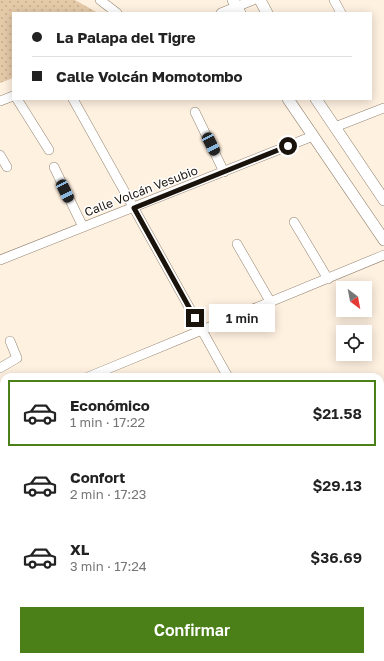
<!DOCTYPE html>
<html lang="es">
<head>
<meta charset="utf-8">
<style>
  :root { --surface:#fff; --page:#f6f6f6; --text:#222; --muted:#767676; --line:#e0e0e0; --accent:#4a8017 }
  body { margin:0; font-family:"Golos Text",sans-serif; background:var(--page); color:var(--text); height:100vh; display:flex; flex-direction:column; font-size:15px; white-space:nowrap }
  * { box-sizing:border-box; margin:0 }
  p { font-size:13px; color:var(--muted) }
  .icon { flex:none; width:22px; height:22px; fill:none; stroke:currentColor; stroke-width:2; stroke-linecap:round; stroke-linejoin:round }
  .map { position:relative; flex:1; overflow:hidden }
  .drawer { position:absolute; left:0px; top:373px; width:384px; height:288px; display:flex; flex-direction:column; background:var(--surface); border-radius:12px 12px 0 0; box-shadow:0 2px 10px #0003 }
  .drawer>* { flex:none }
  .guide { position:absolute; left:12px; top:12px; width:360px; height:88px; border-radius:0px; box-shadow:0 2px 10px #0003; display:grid; align-content:center; height:88px; padding:0 20px; background:var(--surface) }
  .needle { width:26px; rotate:148deg }
  .fabs { position:absolute; left:336px; top:281px; display:grid; gap:8px }
  .fabs a { display:grid; place-items:center; width:36px; height:36px; border-radius:0px; background:var(--surface); box-shadow:0 2px 10px #0003; font-size:20px }
  .end { position:absolute; width:18px; height:18px; margin:-9px; border:5px solid #19130b; background:#fff; box-shadow:0 0 0 2px #fff }
  .from { border-radius:50% }
  .bubble { position:absolute; height:28px; border-radius:0px; background:var(--surface); box-shadow:0 2px 10px #0003; font-size:13px; font-weight:600; line-height:28px; text-align:center }
  .car { position:absolute; width:12px; height:24px; margin:-12px -6px; border-radius:5px; box-shadow:0 0 3px 1px #0007; background:linear-gradient(#222 24%,#8ab4d8 0 40%,#222 0 76%,#8ab4d8 0 86%,#222 0) }
  .guide b { display:flex; align-items:center; gap:14px; height:38px; font-size:15px }
  .guide b+b { border-top:1px solid var(--line) }
  .guide i { width:10px; height:10px; background:var(--text) }
  ul { padding:7px 0 0; list-style:none }
  li { display:flex; align-items:center; gap:12px; height:66px; margin:0 8px 6px; padding:0 12px; border:2px solid transparent; border-radius:0px }
  li div { flex:1 }
  li b { display:block; font-size:15px }
  li em { font-style:normal; font-weight:600 }
  li.active { border-color:var(--accent) }
  li>.icon { width:36px; height:36px; stroke-width:1.5 }
  .primary-button { display:flex; gap:8px; margin-top:auto; padding:8px 20px }
  .primary-button a { flex:1; height:46px; border-radius:0px; background:var(--accent); color:#fff; font-size:16px; font-weight:600; line-height:46px; text-align:center }
  .map>svg:first-child { display:block }
  .grass { fill:url(#grass-dots) }
  .lines { fill:none; stroke-linecap:round; stroke-linejoin:round }
  .minor-casing { stroke:#938370; stroke-width:10 }
  .tertiary-casing { stroke:#938370; stroke-width:12 }
  .minor { stroke:#fff; stroke-width:9 }
  .tertiary { stroke:#fff; stroke-width:11 }
  .route { stroke:#19130b; stroke-width:5 }
  .labels { text-anchor:middle; dominant-baseline:central; stroke-width:3; stroke-linejoin:round; paint-order:stroke }
  .street-label { font-size:12px; fill:#19130b; stroke:#fff }
</style>
</head>
<body>
<div class="map">
<svg width="384" height="661" viewBox="0 0 384 661">
  <defs>
    <pattern id="grass-dots" width="8" height="8" patternUnits="userSpaceOnUse"><rect width="8" height="8" fill="#e5caa8"/><path d="M2 2h.1M6 6h.1" fill="none" stroke="#c4ad8f" stroke-width="1.8" stroke-linecap="round"/></pattern>
  </defs>
  <rect width="100%" height="100%" fill="#fff1e0"/>
  <path class="grass" d="M0,0h75l23,13h-85v65l-13,5z"/>
  <g class="lines">
    <g class="minor-casing">
      <g id="minor">
        <path d="M100,0l17,13"/>
        <path d="M334,0l7,13"/>
        <path d="M221,13l32,-13"/>
        <path d="M17,99l32,51"/>
        <path d="M73,99l155,278"/>
        <path d="M0,101l13,-5"/>
        <path d="M195,112l29,60"/>
        <path d="M335,127l49,-19"/>
        <path d="M0,155l7,12"/>
        <path d="M54,167l29,60"/>
        <path d="M294,222l34,57"/>
        <path d="M237,244l34,59"/>
        <path d="M0,260l313,-124"/>
        <path d="M0,368l17,-10 -7,-17"/>
        <path d="M88,377l296,-122"/>
        <path d="M0,393l4,7"/>
        <path d="M0,412l4,-2"/>
        <path d="M380,414l4,-2"/>
        <path d="M380,445l4,7"/>
        <path d="M0,453l4,-1"/>
        <path d="M0,521l4,-2"/>
        <path d="M0,562l4,-1"/>
        <path d="M380,564l4,-2"/>
        <path d="M380,655l3,6"/>
        <path d="M28,657l2,4"/>
        <path d="M140,661l10,-4"/>
      </g>
    </g>
    <g class="tertiary-casing">
      <g id="tertiary">
        <path d="M233,0l7,13"/>
        <path d="M260,0l7,13"/>
        <path d="M288,99l96,141"/>
        <path d="M316,99l68,101"/>
      </g>
    </g>
    <use href="#minor" class="minor"/>
    <use href="#tertiary" class="tertiary"/>
  </g>
  <g class="lines">
    <path class="route" d="M195,318l-61,-110 154,-62"/>
  </g>
  <g class="labels">
    <g class="street-label">
      <text transform="translate(141 191) rotate(-21)">Calle Volcán Vesubio</text>
    </g>
  </g>
</svg>
<div class="fabs">
<a><svg class="needle" viewBox="-14 -14 28 28"><path d="M0-13l5 13h-10z" fill="#e53935"/><path d="M0 13l5-13h-10z" fill="#767676"/></svg></a>
<a><svg class="icon" aria-label="locate" viewBox="0 0 24 24"><circle cx="12" cy="12" r="6"/><path d="M12 2v4M12 18v4M2 12h4M18 12h4"/></svg></a>
</div>
<i class="end from" style="left:288px;top:146px"></i>
<i class="end" style="left:195px;top:318px"></i>
<div class="bubble" style="left:209px;top:304px;width:66px">1 min</div>
<i class="car" style="left:211px;top:144px;rotate:153deg"></i>
<i class="car" style="left:65px;top:191px;rotate:154deg"></i>
<div class="guide">
<b><i class="from"></i>La Palapa del Tigre</b>
<b><i></i>Calle Volcán Momotombo</b>
</div>
<section class="drawer">
<ul>
<li class="active"><svg class="icon" aria-label="car" viewBox="0 0 24 24"><path d="M5 17H2v-5l4-1 3-4h7l3 4 3 1v5h-3M9 17h6M6 11h13"/><circle cx="7" cy="17" r="2"/><circle cx="17" cy="17" r="2"/></svg><div><b>Económico</b><p>1 min · 17:22</p></div><em>$21.58</em></li>
<li><svg class="icon" aria-label="car" viewBox="0 0 24 24"><path d="M5 17H2v-5l4-1 3-4h7l3 4 3 1v5h-3M9 17h6M6 11h13"/><circle cx="7" cy="17" r="2"/><circle cx="17" cy="17" r="2"/></svg><div><b>Confort</b><p>2 min · 17:23</p></div><em>$29.13</em></li>
<li><svg class="icon" aria-label="car" viewBox="0 0 24 24"><path d="M5 17H2v-5l4-1 3-4h7l3 4 3 1v5h-3M9 17h6M6 11h13"/><circle cx="7" cy="17" r="2"/><circle cx="17" cy="17" r="2"/></svg><div><b>XL</b><p>3 min · 17:24</p></div><em>$36.69</em></li>
</ul>
<div class="primary-button"><a>Confirmar</a></div>
</section>
</div>
</body>
</html>
